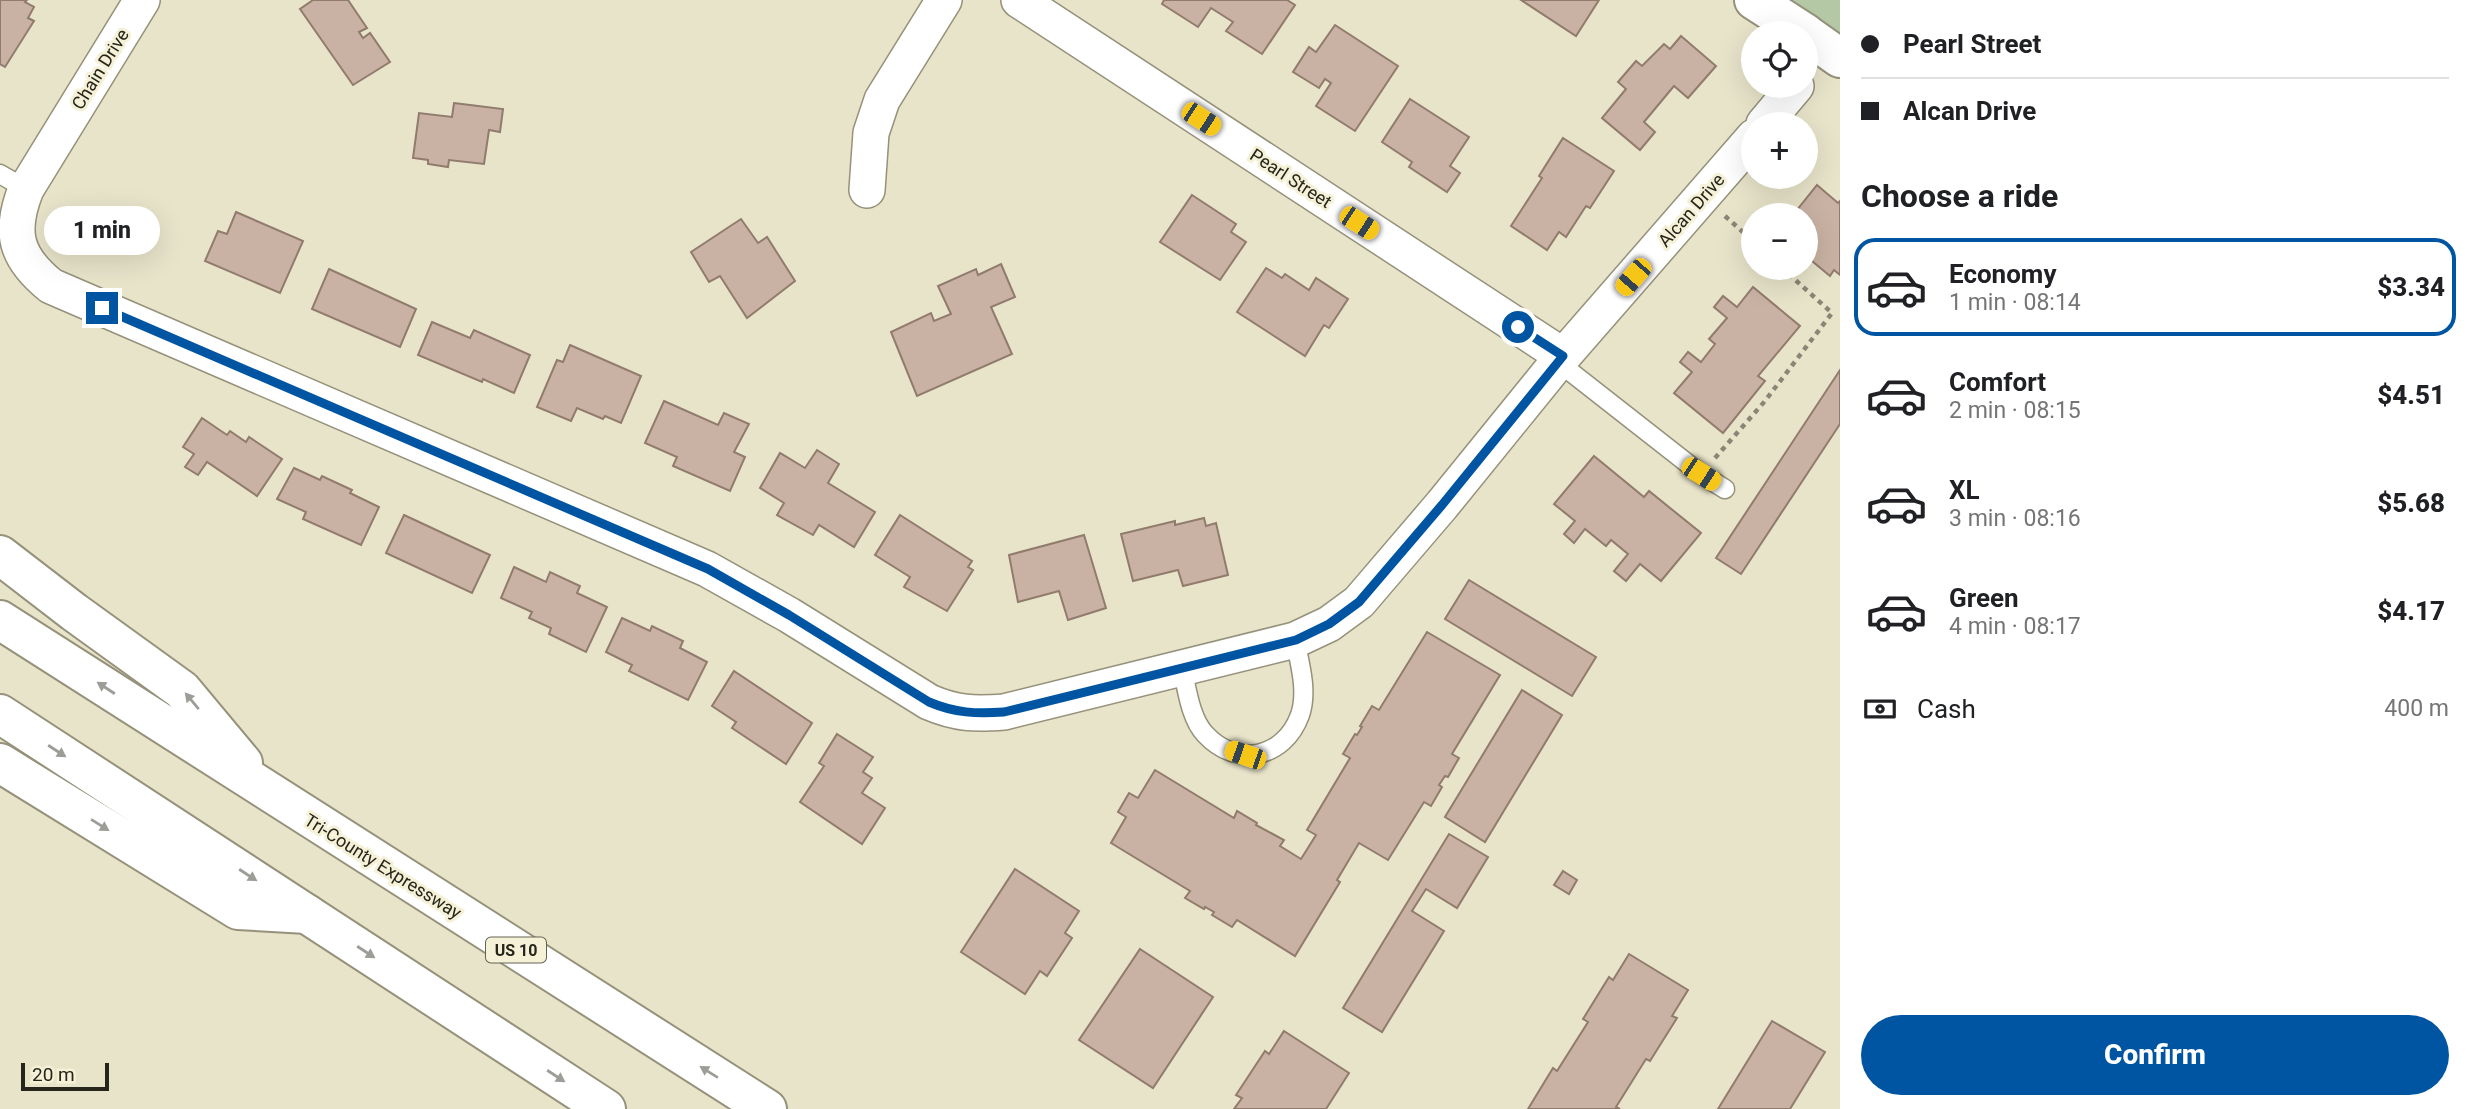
<!DOCTYPE html>
<html lang="en">
<head>
<meta charset="utf-8">
<style>
  :root { --surface:#fff; --page:#f2f2f2; --text:#202124; --muted:#757577; --line:#e0e0e0; --accent:#0055a3 }
  body { margin:0; font-family:Roboto,sans-serif; background:var(--page); color:var(--text); height:100vh; display:flex; flex-direction:column; font-size:26px; white-space:nowrap }
  * { box-sizing:border-box; margin:0 }
  p { font-size:23px; color:var(--muted) }
  .icon { flex:none; width:38px; height:38px; fill:none; stroke:currentColor; stroke-width:2; stroke-linecap:round; stroke-linejoin:round }
  .map { position:relative; flex:1; overflow:hidden }
  .details { display:flex; flex-direction:column; background:var(--surface); width:630px }
  .details>* { flex:none }
  .banner { display:grid; align-content:center; height:154px; padding:0 21px; background:var(--surface) }
  .fabs { position:absolute; left:1741px; top:21px; display:grid; gap:14px }
  .fabs a { display:grid; place-items:center; width:77px; height:77px; border-radius:50%; background:var(--surface); box-shadow:0 7px 28px #0002; font-size:35px }
  .scale { position:absolute; left:21px; bottom:18px; width:88px; box-sizing:border-box; padding-left:7px; border:4px solid #26251b; border-top:0; font-size:19px; line-height:24px; white-space:nowrap; color:#26251b; -webkit-text-stroke:5px #f5f1d7; paint-order:stroke }
  .end { position:absolute; width:32px; height:32px; margin:-16px; border:9px solid #0055a3; background:#fff; box-shadow:0 0 0 4px #fff }
  .from { border-radius:50% }
  .bubble { position:absolute; height:49px; border-radius:24px; background:var(--surface); box-shadow:0 7px 28px #0002; font-size:23px; font-weight:800; line-height:49px; text-align:center }
  .car { position:absolute; width:21px; height:42px; margin:-21px -10px; border-radius:9px; box-shadow:0 0 5px 2px #0007; background:linear-gradient(#f5c518 24%,#345 0 40%,#f5c518 0 76%,#345 0 86%,#f5c518 0) }
  .banner b { display:flex; align-items:center; gap:24px; height:66px; font-size:26px }
  .banner b+b { border-top:2px solid var(--line) }
  .banner i { width:18px; height:18px; background:var(--text) }
  ul { padding:0; list-style:none }
  li { display:flex; align-items:center; gap:21px; height:98px; margin:0 14px 10px; padding:0 7px; border:4px solid transparent; border-radius:21px }
  li div { flex:1 }
  li b { display:block; font-size:26px }
  li em { font-style:normal; font-weight:800 }
  li.current { border-color:var(--accent) }
  li>.icon { width:63px; height:63px; stroke-width:1.5 }
  h2 { padding:0 21px; font-size:32px; line-height:84px }
  .pay { display:flex; align-items:center; gap:18px; height:77px; padding:0 21px; font-size:26px }
  .pay p { margin-inline-start:auto }
  .button { display:flex; gap:14px; margin-top:auto; padding:14px 21px }
  .button a { flex:1; height:80px; border-radius:42px; background:var(--accent); color:#fff; font-size:28px; font-weight:800; line-height:80px; text-align:center }
  main { display:flex; flex:1; min-height:0 }
  .map>svg:first-child { display:block }
  .green { fill:#b4c8a5 }
  .building { fill:#c9b2a3; stroke:#917b6d; stroke-width:2 }
  .lines { fill:none; stroke-linecap:round; stroke-linejoin:round }
  .lane-casing { stroke:#95917a; stroke-width:21 }
  .street-casing { stroke:#95917a; stroke-width:38 }
  .secondary-casing { stroke:#95917a; stroke-width:42 }
  .highway-casing { stroke:#95917a; stroke-width:42 }
  .path { stroke:#888674; stroke-width:4.5; stroke-dasharray:5 5; stroke-linecap:butt }
  .lane { stroke:#fff; stroke-width:18 }
  .street { stroke:#fff; stroke-width:35 }
  .secondary { stroke:#fff; stroke-width:38 }
  .highway { stroke:#fff; stroke-width:38 }
  .oneway { fill:#9d9d98 }
  .route { stroke:#0055a3; stroke-width:9 }
  .labels { text-anchor:middle; dominant-baseline:central; stroke-width:6; stroke-linejoin:round; paint-order:stroke }
  .shield { fill:#f5f1d7; stroke:#646253; stroke-width:2 }
  .shield-label { font-size:16px; font-weight:bold; fill:#26251b }
  .street-label { font-size:18px; fill:#26251b; stroke:#f5f1d7 }
</style>
</head>
<body>
<main>
<div class="map">
<svg width="1840" height="1109" viewBox="0 0 1840 1109">
  <rect width="100%" height="100%" fill="#e8e4ca"/>
  <path class="green" d="M1790,0h50v33z"/>
  <g class="building">
    <path d="M0,0h27l-2,2 9,5 -6,11 6,3 -29,46 -5,-3z"/>
    <path d="M313,0h35l19,28 -8,4 4,6 7,-5 20,29 -37,23 -53,-76z"/>
    <path d="M1164,0h123l8,5 -33,49 -36,-23 7,-9 -22,-14 -13,19 -36,-23z"/>
    <path d="M1521,0h78l-23,36z"/>
    <path d="M1335,25l63,41 -43,65 -39,-25 15,-23 -6,-4 -6,9 -26,-16 16,-25 7,5z"/>
    <path d="M1681,36l35,30 -28,32 -14,-12 -30,36 11,10 -15,18 -38,-32 24,-29 -8,-7 18,-21 6,5 22,-22 6,5z"/>
    <path d="M1410,99l59,38 -19,29 10,7 -13,19 -38,-25 3,-5 -30,-20z"/>
    <path d="M454,103l49,6 -3,23 -11,-2 -5,34 -35,-4 -1,7 -20,-3v-4l-15,-2 6,-45 33,4z"/>
    <path d="M1563,138l51,33 -24,37 -4,-2 -20,31 -7,-5 -12,18 -36,-24 31,-48 -3,-2z"/>
    <path d="M1817,185l21,18 2,-2v74l-6,-5 -4,6 -24,-20v-41h-13z"/>
    <path d="M1192,195l44,29 -5,8 15,10 -26,38 -60,-38z"/>
    <path d="M236,212l67,29 -23,52 -75,-32 13,-30 9,3z"/>
    <path d="M741,219l17,24 9,-6 28,44 -48,37 -27,-42 -11,6 -18,-30z"/>
    <path d="M1001,264l14,33 -24,10 21,47 -95,42 -26,-64 40,-19 3,8 17,-7 -13,-28 38,-17 2,6z"/>
    <path d="M1266,268l16,10 3,-4 24,16 7,-12 32,21 -19,29 -5,-3 -19,31 -68,-44z"/>
    <path d="M329,269l87,40 -16,38 -88,-38z"/>
    <path d="M1753,287l47,39 -42,50 7,5 -42,52 -49,-40 18,-21 -12,-10 8,-10 13,10 14,-18 -6,-5 18,-21 -13,-11 9,-11 14,11z"/>
    <path d="M432,322l38,16 4,-8 56,25 -16,38 -31,-14 -1,3 -64,-27z"/>
    <path d="M570,345l71,31 -20,47 -16,-7 -2,3 -26,-11 -6,13 -34,-14 20,-47 6,2z"/>
    <path d="M1840,370v54l-99,150 -25,-16z"/>
    <path d="M664,401l54,24 6,-12 25,11 -15,28 11,5 -15,34 -57,-25 4,-9 -32,-14z"/>
    <path d="M202,418l25,17 3,-4 16,11 3,-5 33,22 -25,37 -50,-34 -9,13 -13,-8 9,-13 -11,-7z"/>
    <path d="M817,450l22,14 -11,19 47,29 -21,35 -35,-22 -6,10 -36,-20 7,-12 -24,-15 20,-35 25,15z"/>
    <path d="M1594,456l50,41 5,-6 52,42 -40,48 -21,-17 -14,17 -12,-10 14,-17 -17,-14 -5,6 -21,-17 -11,14 -10,-9 11,-13 -21,-17z"/>
    <path d="M294,468l26,12 2,-4 30,14 -2,3 29,14 -18,38 -58,-26 3,-7 -29,-13z"/>
    <path d="M404,515l86,40 -18,38 -86,-40z"/>
    <path d="M900,515l72,46 -4,6 5,3 -26,41 -43,-24 6,-10 -35,-22z"/>
    <path d="M1204,518l2,8 10,-3 12,52 -45,11 -5,-16 -45,11 -12,-47 54,-13v4z"/>
    <path d="M1084,535l22,73 -38,12 -9,-29 -41,11 -9,-47z"/>
    <path d="M514,567l32,15 4,-10 30,14 -3,7 30,14 -21,45 -37,-18 2,-6 -22,-10 3,-6 -31,-14z"/>
    <path d="M1469,580l127,77 -24,39 -127,-77z"/>
    <path d="M622,618l28,13 2,-5 31,15 -3,7 27,14 -19,38 -59,-29 3,-6 -26,-13z"/>
    <path d="M1427,632l73,43 -48,79 7,4 -11,19 -3,-1 -6,9 3,2 -11,19 -7,-4 -36,58 -29,-17 -22,37 3,2 -45,74 -58,-36 -5,7 -20,-12 2,-3 -9,-5 -1,2 -19,-11 5,-7 -79,-48 15,-26 -8,-5 11,-19 9,5 17,-28 79,48 3,-7 20,12 -1,2 28,15 -4,6 21,13 15,-24 -9,-5 43,-72 -7,-4 12,-20 2,1 5,-8 -2,-1 12,-20 7,4z"/>
    <path d="M734,671l78,52 -26,41 -54,-36 4,-6 -24,-16z"/>
    <path d="M1522,690l40,25 -77,127 -40,-25z"/>
    <path d="M837,734l36,23 -10,15 9,6 -10,15 23,15 -23,36 -62,-42 24,-36 -5,-3z"/>
    <path d="M1449,834l39,23 -31,51 -31,-19 -14,22 32,20 -62,101 -39,-24z"/>
    <path d="M1015,869l64,42 -14,22 7,5 -25,38 -7,-5 -15,23 -64,-42z"/>
    <path d="M1563,871l14,9 -8,14 -15,-9z"/>
    <path d="M1140,949l73,48 -60,91 -74,-48z"/>
    <path d="M1629,954l59,36 -16,26 5,2 -27,43 -4,-2 -30,48 4,2h-92l25,-41 4,3 31,-49 -5,-3 26,-42 4,3z"/>
    <path d="M1772,1021l53,31 -35,57h-72z"/>
    <path d="M1284,1031l65,42 -23,36h-92l8,-11 -6,-3 29,-44 4,3z"/>
  </g>
  <g class="lines">
    <g class="lane-casing">
      <g id="lane">
        <path d="M0,174l26,15"/>
        <path d="M1558,362l143,112 24,15"/>
        <path d="M1182,668c5,20 8,50 23,66 31,34 79,25 95,-19 8,-23 0,-51 -5,-75"/>
      </g>
    </g>
    <g class="street-casing">
      <g id="street">
        <path d="M142,0l-116,189c-17,43 -11,68 25,97l656,283 82,46 140,87c28,12 45,12 75,10l291,-72 34,-16 30,-22 83,-97 116,-143 196,-225"/>
        <path d="M1019,0l544,356"/>
        <path d="M1764,124l32,-38"/>
        <path d="M867,190l4,-57 11,-33 62,-100"/>
      </g>
    </g>
    <g class="secondary-casing">
      <g id="secondary">
        <path d="M1754,0l51,33"/>
        <path d="M1806,34l34,24"/>
      </g>
    </g>
    <g class="highway-casing">
      <g id="highway">
        <path d="M0,555l74,57 108,78 61,73"/>
        <path d="M0,620l767,489"/>
        <path d="M0,714l606,395"/>
        <path d="M0,763l238,147 69,4"/>
      </g>
    </g>
    <g class="path">
      <path d="M1725,216l29,26"/>
      <path d="M1715,458l50,-57 67,-88 -50,-45"/>
    </g>
    <use href="#lane" class="lane"/>
    <use href="#street" class="street"/>
    <use href="#secondary" class="secondary"/>
    <use href="#highway" class="highway"/>
  </g>
  <defs><path id="oneway-solid" d="M-6-.8H1V-3.2L6.5 0L1 3.2V.8H-6Z" transform="scale(1.75)"/></defs>
  <g class="oneway">
    <use href="#oneway-solid" transform="translate(106 688) rotate(-147)"/>
    <use href="#oneway-solid" transform="translate(192 701) rotate(-130)"/>
    <use href="#oneway-solid" transform="translate(57 751) rotate(33)"/>
    <use href="#oneway-solid" transform="translate(100 825) rotate(32)"/>
    <use href="#oneway-solid" transform="translate(248 875) rotate(33)"/>
    <use href="#oneway-solid" transform="translate(366 952) rotate(33)"/>
    <use href="#oneway-solid" transform="translate(709 1072) rotate(-148)"/>
    <use href="#oneway-solid" transform="translate(556 1076) rotate(33)"/>
  </g>
  <g class="lines">
    <path class="route" d="M102,308l606,261 81,46 140,87c26,11 47,12 75,10l292,-72 33,-16 30,-22 83,-97 121,-149 -45,-29"/>
  </g>
  <g class="labels">
    <rect class="shield" x="486" y="937.5" width="60" height="25" rx="5"/>
    <g class="shield-label">
      <text x="516" y="950">US 10</text>
    </g>
    <g class="street-label">
      <text transform="translate(100 69) rotate(-58)">Chain Drive</text>
      <text transform="translate(1291 178) rotate(33)">Pearl Street</text>
      <text transform="translate(1691 210) rotate(-49)">Alcan Drive</text>
      <text transform="translate(383 866) rotate(32)">Tri-County Expressway</text>
    </g>
  </g>
</svg>
<div class="fabs">
<a><svg class="icon" aria-label="locate" viewBox="0 0 24 24"><circle cx="12" cy="12" r="6"/><path d="M12 2v4M12 18v4M2 12h4M18 12h4"/></svg></a>
<a>+</a>
<a>−</a>
</div>
<div class="scale">20 m</div>
<i class="end from" style="left:1518px;top:327px"></i>
<i class="end" style="left:102px;top:308px"></i>
<div class="bubble" style="left:44px;top:206px;width:116px">1 min</div>
<i class="car" style="left:1201px;top:119px;rotate:123deg"></i>
<i class="car" style="left:1359px;top:223px;rotate:123deg"></i>
<i class="car" style="left:1633px;top:277px;rotate:221deg"></i>
<i class="car" style="left:1701px;top:474px;rotate:123deg"></i>
<i class="car" style="left:1245px;top:755px;rotate:289deg"></i>
</div>
<section class="details">
<div class="banner">
<b><i class="from"></i>Pearl Street</b>
<b><i></i>Alcan Drive</b>
</div>
<h2>Choose a ride</h2>
<ul>
<li class="current"><svg class="icon" aria-label="car" viewBox="0 0 24 24"><path d="M5 17H2v-5l4-1 3-4h7l3 4 3 1v5h-3M9 17h6M6 11h13"/><circle cx="7" cy="17" r="2"/><circle cx="17" cy="17" r="2"/></svg><div><b>Economy</b><p>1 min · 08:14</p></div><em>$3.34</em></li>
<li><svg class="icon" aria-label="car" viewBox="0 0 24 24"><path d="M5 17H2v-5l4-1 3-4h7l3 4 3 1v5h-3M9 17h6M6 11h13"/><circle cx="7" cy="17" r="2"/><circle cx="17" cy="17" r="2"/></svg><div><b>Comfort</b><p>2 min · 08:15</p></div><em>$4.51</em></li>
<li><svg class="icon" aria-label="car" viewBox="0 0 24 24"><path d="M5 17H2v-5l4-1 3-4h7l3 4 3 1v5h-3M9 17h6M6 11h13"/><circle cx="7" cy="17" r="2"/><circle cx="17" cy="17" r="2"/></svg><div><b>XL</b><p>3 min · 08:16</p></div><em>$5.68</em></li>
<li><svg class="icon" aria-label="car" viewBox="0 0 24 24"><path d="M5 17H2v-5l4-1 3-4h7l3 4 3 1v5h-3M9 17h6M6 11h13"/><circle cx="7" cy="17" r="2"/><circle cx="17" cy="17" r="2"/></svg><div><b>Green</b><p>4 min · 08:17</p></div><em>$4.17</em></li>
</ul>
<div class="pay"><svg class="icon" aria-label="cash" viewBox="0 0 24 24"><path d="M3 7h18v10H3z"/><circle cx="12" cy="12" r="2"/></svg>Cash<p>400 m</p></div>
<div class="button"><a>Confirm</a></div>
</section>
</main>
</body>
</html>
